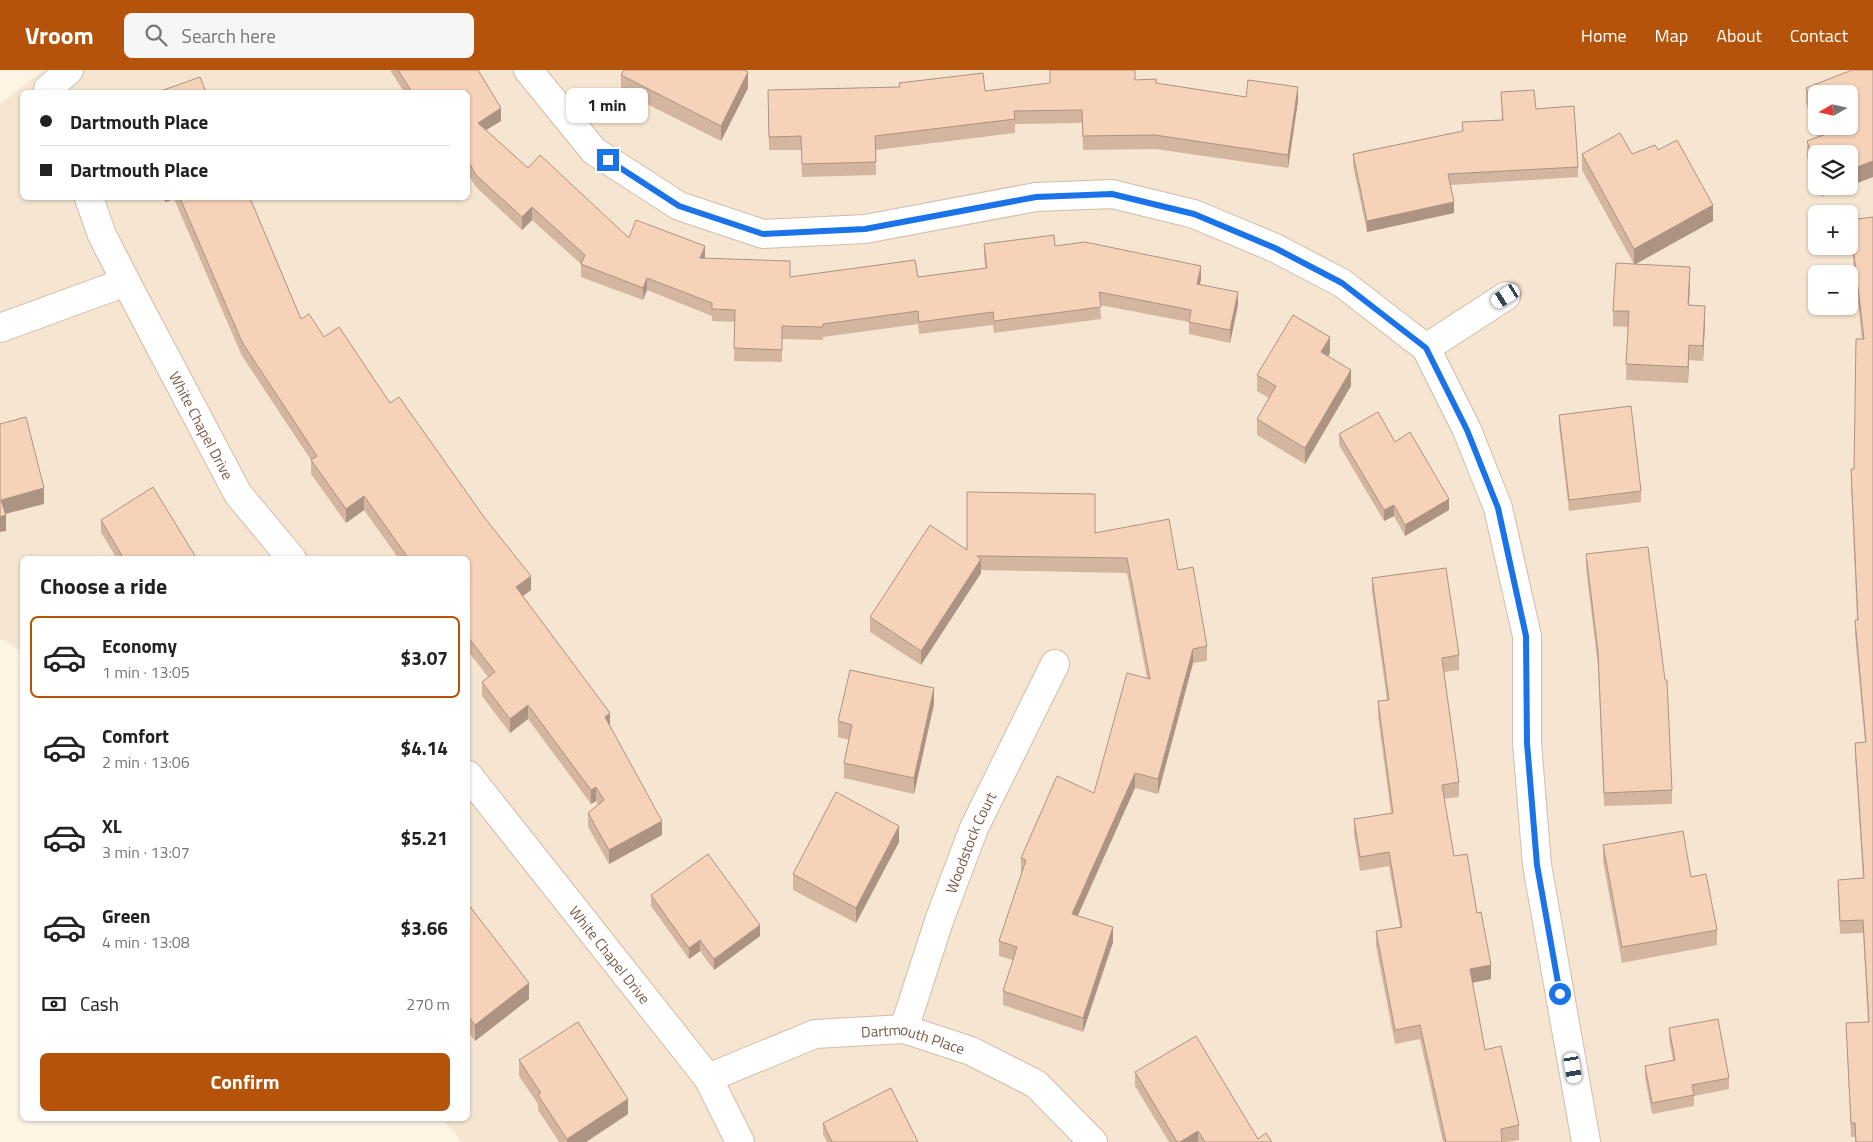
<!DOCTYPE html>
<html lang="en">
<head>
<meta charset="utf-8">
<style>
  :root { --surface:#fff; --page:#f6f6f6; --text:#222; --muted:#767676; --line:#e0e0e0; --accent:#b45309 }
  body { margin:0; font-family:"Titillium Web",sans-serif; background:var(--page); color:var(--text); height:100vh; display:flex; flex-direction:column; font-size:19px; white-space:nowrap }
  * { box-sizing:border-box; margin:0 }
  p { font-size:16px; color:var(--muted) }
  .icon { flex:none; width:28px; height:28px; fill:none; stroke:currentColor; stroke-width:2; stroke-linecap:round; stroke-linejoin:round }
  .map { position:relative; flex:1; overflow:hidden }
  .details { position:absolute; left:20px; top:486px; width:450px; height:565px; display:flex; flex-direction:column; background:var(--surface); border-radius:8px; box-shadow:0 1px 4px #0004 }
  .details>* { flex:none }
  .hud { position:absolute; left:20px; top:20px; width:450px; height:110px; border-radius:8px; box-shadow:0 1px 4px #0004; display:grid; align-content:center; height:110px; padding:0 20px; background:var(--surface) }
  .needle { width:32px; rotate:261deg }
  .controls { position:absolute; left:1808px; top:15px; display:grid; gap:10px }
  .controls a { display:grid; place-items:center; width:50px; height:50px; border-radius:8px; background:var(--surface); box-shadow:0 1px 4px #0004; font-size:25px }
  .end { position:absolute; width:22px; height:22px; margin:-11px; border:6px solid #1a73e8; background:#fff; box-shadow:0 0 0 2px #fff }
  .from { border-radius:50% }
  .bubble { position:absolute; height:35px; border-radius:8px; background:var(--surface); box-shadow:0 1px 4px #0004; font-size:16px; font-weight:700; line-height:35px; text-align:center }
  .car { position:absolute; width:15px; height:30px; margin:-15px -8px; border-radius:6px; box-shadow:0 0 4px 1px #0007; background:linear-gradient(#fff 24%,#345 0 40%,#fff 0 76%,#345 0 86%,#fff 0) }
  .hud b { display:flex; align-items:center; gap:18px; height:48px; font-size:19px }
  .hud b+b { border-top:1px solid var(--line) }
  .hud i { width:12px; height:12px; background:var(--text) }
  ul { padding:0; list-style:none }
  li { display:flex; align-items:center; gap:15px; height:82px; margin:0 10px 8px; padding:0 10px; border:2px solid transparent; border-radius:8px }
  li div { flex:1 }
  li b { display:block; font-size:19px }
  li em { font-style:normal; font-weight:700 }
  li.on { border-color:var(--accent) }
  li>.icon { width:45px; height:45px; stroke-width:1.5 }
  h2 { padding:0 20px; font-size:22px; line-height:60px }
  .pay { display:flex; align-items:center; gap:12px; height:55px; padding:0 20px; font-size:19px }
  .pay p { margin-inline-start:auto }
  .cta { display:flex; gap:10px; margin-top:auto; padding:10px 20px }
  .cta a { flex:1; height:58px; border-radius:8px; background:var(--accent); color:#fff; font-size:20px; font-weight:700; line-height:58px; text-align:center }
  header { display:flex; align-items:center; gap:30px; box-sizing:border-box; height:70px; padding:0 25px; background:var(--accent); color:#fff }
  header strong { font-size:24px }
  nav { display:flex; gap:28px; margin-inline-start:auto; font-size:18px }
  .search { width:350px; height:45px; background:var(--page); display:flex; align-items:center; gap:12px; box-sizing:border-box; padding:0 18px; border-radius:8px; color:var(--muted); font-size:19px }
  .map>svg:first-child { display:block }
  .residential { fill:#f6e6d1; fill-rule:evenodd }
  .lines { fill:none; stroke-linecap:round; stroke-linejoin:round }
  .street-casing { stroke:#d0bca9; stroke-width:30 }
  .street { stroke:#fff; stroke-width:28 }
  .wall { fill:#d4b59f; fill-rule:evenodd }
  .shaded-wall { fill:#ac9382 }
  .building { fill:#f6d2b9; stroke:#ac9382 }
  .route { stroke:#1a73e8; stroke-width:6 }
  .labels { text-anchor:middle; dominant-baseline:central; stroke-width:5; stroke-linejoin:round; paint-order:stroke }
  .street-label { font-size:15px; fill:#795a47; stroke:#fff8ec }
</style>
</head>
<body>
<header>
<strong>Vroom</strong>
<div class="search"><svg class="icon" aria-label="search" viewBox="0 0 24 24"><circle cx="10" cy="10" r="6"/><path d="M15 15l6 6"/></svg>Search here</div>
<nav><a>Home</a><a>Map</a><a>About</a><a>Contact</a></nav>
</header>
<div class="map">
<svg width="1873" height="1072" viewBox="0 0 1873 1072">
  <rect width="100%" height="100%" fill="#fef4e4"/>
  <path class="residential" d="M43,0h1830v1072h-1411l-20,-23h26v-560h-446v93l-22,-14v-534zM22,22h446v106h-446zM1816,24h33v32h-33zM1816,84h33v32h-33zM1816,144h33v32h-33zM1816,204h33v32h-33z"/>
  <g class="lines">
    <g class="street-casing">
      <g id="street">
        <path d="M528,0l66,81 85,55 84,28 102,-5 171,-32 76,-3 82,20 81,34 67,35 84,65 41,82 31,78 29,128v107l10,122 49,277"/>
        <path d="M48,19l21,-19"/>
        <path id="s1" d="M89,128l13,37 24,47 112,212 54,65"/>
        <path d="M0,258l126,-46"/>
        <path d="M1426,278l80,-52"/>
        <path id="s2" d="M468,705l240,303 32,64"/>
        <path id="s3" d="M904,959l36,-111 34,-90 81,-164"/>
        <path id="s4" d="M708,1008l107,-44 89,-5 67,22 65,33 57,58"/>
      </g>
    </g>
    <use href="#street" class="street"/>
  </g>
  <g class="wall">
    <path d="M390,0h88l23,51 -15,9 42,38 101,70 76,20 85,19h128l67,-9 -1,-12v-12l71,2 146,33 -1,5 38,21 -8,38 -41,-9v-12l-89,-17 1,14 -107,14 -1,-8 -74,9 -1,-10 -95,13v3l-41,-1v23l-48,-1 1,-39 -23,-1v-5l-65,-26 -4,10 -62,-23v-13l-49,-44 -10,10 -46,-43 -8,-13v-82h-64z"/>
    <path d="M1873,0v107l-24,9 -33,-32v28l-9,-25v-16l11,-4 -12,-34v-15zM1816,24l33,32h-33z"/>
    <path d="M621,5l127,13 -27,53 -100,-50z"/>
    <path d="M1135,10l111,17 52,4 -10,67 -133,-19 -72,1 -1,-27 -67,1v9l-139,17v25l-74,2 -1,-27h-32l-1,-60 131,-3v-4l86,8z"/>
    <path d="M1501,22l35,17 42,58v10l-127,8 3,28 -87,19 -14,-67v-11l109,-23v-9l40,-2z"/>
    <path d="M1658,80l55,71 -78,43 55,19 -1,22 16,17 -2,39 -14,-1 -1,23 -62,-3 2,-53 -15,-1v-15l21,-47 -52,-94v-16h50z"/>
    <path d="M1818,116h29l-25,10z"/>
    <path d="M164,128h86l51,121 23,18 66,66 141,187 -8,6 87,131 52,108 -53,29 -21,-37v-14l10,-8 -2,-4 -5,3 -63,-85 -18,14 -28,-37v-14l6,-5 -20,-26v-92h-69l-35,-49 -18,13 -35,-49v-14l-69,-104 -68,-157 -9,3z"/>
    <path d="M1873,147v925h-18v-5h-4l-5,-114 22,-1 -5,-89 -23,1 -2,-41v-13l25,-2 -8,-122v-13l10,-1 -10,-108v-14h2l-6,-137v-14h3l8,-130 -12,-106v-13z"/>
    <path d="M1330,283l-2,3 23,30 -46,78 -48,-29v-16l12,-21 -12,-7v-16z"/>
    <path d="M1559,345l82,76v11l-72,9 -10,-85z"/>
    <path d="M1339,364l56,8 54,68 -44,26 -11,-20 -10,5 -45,-76z"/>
    <path d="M101,450l96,39h-80l-16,-27z"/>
    <path d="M1095,463l83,37 29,76v15l-14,2 -35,131 -23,-6 -57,128 35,26 -30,90 -80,-27v-14l10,-31 -14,-4v-15l23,-69h-1v-14l73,-65 53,-115 -20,-105 -146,-3v3l-60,92 -51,-33v-15l97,-67z"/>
    <path d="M1586,484l86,236v14l-68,2 -6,-140 -12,-98z"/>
    <path d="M1372,508l87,77v15l-15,2 15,110v15l-15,2 10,57 23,57 14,66 -19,4 13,67 34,75v15l-12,2h-64l-23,-103 -25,5 -19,-98v-15l24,-4 -11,-61 -29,5 -6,-37v-15l37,-6 -13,-97v-15l9,-1 -15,-108z"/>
    <path d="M934,634l-20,90 -70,-16v-15l5,-23 -11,-3v-16z"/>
    <path d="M899,772l-43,81 -63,-33v-16z"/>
    <path d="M1603,775l88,32 26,53v15l-95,18 -19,-102z"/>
    <path d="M651,825l109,41 -46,34 -14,-19 -11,8 -38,-53z"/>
    <path d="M468,835l61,94 -54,42 -7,-9z"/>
    <path d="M1669,958l60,50v11l-35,7v10l-42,8 -7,-37v-11l28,-6 -4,-21z"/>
    <path d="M519,990l109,54 -42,28h-27l-21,-32v-6l-19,-28z"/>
    <path d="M1135,1002l123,67 14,3h-103l-34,-56z"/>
    <path d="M823,1053l95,19h-91l-4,-8z"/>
  </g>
  <g class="shaded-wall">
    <path d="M748,2v16l-27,53v-15z"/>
    <path d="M1298,17v14l-10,67v-13z"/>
    <path d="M501,38v13l-23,14v-12z"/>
    <path d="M1873,91v16l-24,9v-16z"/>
    <path d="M1822,116h25l-25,10z"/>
    <path d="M165,128h9v1l-9,3z"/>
    <path d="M1454,132v11l-87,19v-11z"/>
    <path d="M1713,135v16l-79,44v-16z"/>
    <path d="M532,137v13l-10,10v-13z"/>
    <path d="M705,176v12h-5z"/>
    <path d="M1201,196v13l-4,17v-12z"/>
    <path d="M1690,197v16l-2,38v-16z"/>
    <path d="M647,208v12l-4,10v-12z"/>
    <path d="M1238,222v13l-8,38v-13z"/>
    <path d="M1705,236v16l-2,39v-15z"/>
    <path d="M1330,267v16l-9,15v-16z"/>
    <path d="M1689,275v15l-1,23v-16z"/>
    <path d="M1351,300v16l-46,78v-16z"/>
    <path d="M44,418v16l-43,11v-15z"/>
    <path d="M364,426v14l-18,13v-14z"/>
    <path d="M1449,429v11l-44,26v-11z"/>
    <path d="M1394,435v11l-10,5v-11z"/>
    <path d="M6,445v16l-6,1v-15z"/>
    <path d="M981,489v14l-60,92v-14z"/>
    <path d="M531,506v14l-15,11v-14z"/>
    <path d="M1193,579v14l-35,131v-15z"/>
    <path d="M934,618v16l-20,90v-16z"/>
    <path d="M528,635v14l-18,14v-14z"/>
    <path d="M610,643v14l-5,-10z"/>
    <path d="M1135,703v15l-63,140v-14z"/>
    <path d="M596,717v14l-5,3v-14z"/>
    <path d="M662,751v14l-53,29v-14z"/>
    <path d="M899,756v16l-43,81v-15z"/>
    <path d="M760,855v11l-46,34v-11z"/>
    <path d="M1113,857v15l-30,90v-14z"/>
    <path d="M700,870v11l-11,8v-11z"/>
    <path d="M1491,895v14l-21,4v-14z"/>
    <path d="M529,913v16l-54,42v-16z"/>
    <path d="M628,1029v15l-42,28h-19v-3z"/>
    <path d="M1198,1061v11h-18z"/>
  </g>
  <g class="building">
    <path d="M398,0h80l23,38 -23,15 50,45 12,-13 89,83 7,-18 69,26 -5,12 90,3v16l125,-17 3,17 69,-9 -3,-24 70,-9 1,11 30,-4 116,24 -4,18 41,8 -8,38 -41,-8 2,-12 -92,-18 2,15 -107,14 -1,-9 -74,10 -1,-11 -95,13v3l-41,-1v24l-48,-2 1,-38 -23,-1v-6l-65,-25 -4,10 -62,-24 4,-9 -53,-48 -10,10 -46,-42 -8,-14v-69h-56z"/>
    <path d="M624,0h120l4,2 -27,54 -100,-51z"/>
    <path d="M1050,0h85v10l21,-1v4l90,14 2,-17 50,7 -10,68 -133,-20 -72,1 -1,-26 -68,1 1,8 -140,17 1,26 -74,2 -1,-28 -32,1 -1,-47 132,-3 -1,-4 84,-10 2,18 65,-8z"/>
    <path d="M1852,0h21v91l-24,9v-16h-33v12l-9,-25 17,-6 -4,-9h29v-32h-33v21l-10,-27z"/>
    <path d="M200,7l6,15h-48z"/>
    <path d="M1534,20l2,19 38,-3 4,61 -130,7 6,28 -87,19 -14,-67 110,-23 -1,-9 41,-2 -2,-28z"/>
    <path d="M1620,63l12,21 23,-9 3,5 19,-10 36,65 -79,44 -52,-95z"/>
    <path d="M180,128h70l51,121 8,-5 15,23 15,-10 51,76 9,-6 85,120 47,59 -15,11 94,126 -5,4 57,104 -53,29 -21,-37 16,-13 -8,-13 -5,3 -63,-85 -18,14 -28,-37 13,-10 -27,-35v-78h-59l-45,-63 -18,13 -35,-49 6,-4 -75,-114z"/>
    <path d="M1873,147v925h-17l-1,-19h-4l-5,-100 23,-1 -6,-102 -23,1 -2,-41 26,-2 -9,-135 11,-1 -11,-122h3l-7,-151h3l2,-130h8l-14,-119z"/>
    <path d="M1616,193l74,4 -2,38 17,1 -2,40 -14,-1 -1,22 -62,-3 3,-53h-16z"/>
    <path d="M1293,245l37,22 -9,15 30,18 -46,78 -48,-29 19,-33 -19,-11z"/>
    <path d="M1631,336l10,85 -72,9 -10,-85z"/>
    <path d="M1378,342l17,30 15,-10 39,67 -44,26 -11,-20 -10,5 -45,-76z"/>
    <path d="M26,347l18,71 -43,12 5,15 -6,2v-93z"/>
    <path d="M153,417l44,72h-73l-23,-39z"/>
    <path d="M967,422l128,2v39l74,-14 9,51 15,-3 14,79 -14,3 -35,130 -23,-6 -63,141 41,13 -30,91 -80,-27 14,-44 -18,-6 27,-81 -5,-2 36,-82 37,17 33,-120 23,6 -23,-121 -150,-2 4,3 -60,92 -51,-34 60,-92 37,25z"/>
    <path d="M1648,477l17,133h2l5,110 -68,3 -6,-141 -12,-98z"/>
    <path d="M1446,498l13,87 -17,3 17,124 -17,3 12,71 13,-2 10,59 4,-1 10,53 -21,4 15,81 16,-4 18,79 -18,4 1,13h-56l-26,-117 -25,5 -19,-99 26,-4 -13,-75 -29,5 -6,-38 39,-6 -15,-112 11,-1 -17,-122z"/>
    <path d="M850,600l84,18 -20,90 -70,-15 8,-38 -14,-4z"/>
    <path d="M836,722l63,34 -43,82 -63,-34z"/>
    <path d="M1683,761l8,46 15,-3 11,56 -95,17 -19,-102z"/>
    <path d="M708,784l52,71 -46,34 -14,-19 -11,8 -38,-53z"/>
    <path d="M468,834l61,79 -54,42 -7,-9z"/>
    <path d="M1718,949l11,59 -37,7 2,10 -42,8 -7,-37 30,-6 -6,-32z"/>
    <path d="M578,952l50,77 -61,40 -29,-44 3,-2 -22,-33z"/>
    <path d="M1196,966l62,103 8,-6 6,9h-67l-7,-11 -18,11h-3l-42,-70z"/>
    <path d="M891,1018l27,54h-86l-9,-19z"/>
  </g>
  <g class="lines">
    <path class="route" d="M608,90l71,46 84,28 102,-5 171,-32 76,-3 82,20 81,34 67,35 84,65 41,82 31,78 28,128 1,107 10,122 23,129"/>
  </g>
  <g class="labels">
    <g class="street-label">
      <text stroke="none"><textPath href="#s1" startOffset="254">White Chapel Drive</textPath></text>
      <text stroke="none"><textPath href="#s3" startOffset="198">Woodstock Court</textPath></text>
      <text stroke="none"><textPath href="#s2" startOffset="229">White Chapel Drive</textPath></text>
      <text stroke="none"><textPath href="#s4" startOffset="215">Dartmouth Place</textPath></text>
    </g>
  </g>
</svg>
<div class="controls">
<a><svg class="needle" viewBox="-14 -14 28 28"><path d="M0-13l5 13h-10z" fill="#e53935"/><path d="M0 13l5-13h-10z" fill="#767676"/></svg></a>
<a><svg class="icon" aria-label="layers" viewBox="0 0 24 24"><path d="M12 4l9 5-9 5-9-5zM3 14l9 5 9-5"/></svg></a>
<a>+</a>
<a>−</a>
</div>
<i class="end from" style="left:1560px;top:924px"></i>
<i class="end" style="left:608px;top:90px"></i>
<div class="bubble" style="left:566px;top:18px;width:82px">1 min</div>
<i class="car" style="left:1506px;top:226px;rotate:237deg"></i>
<i class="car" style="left:1573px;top:998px;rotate:170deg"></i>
<div class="hud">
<b><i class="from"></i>Dartmouth Place</b>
<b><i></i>Dartmouth Place</b>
</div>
<section class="details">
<h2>Choose a ride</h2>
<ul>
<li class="on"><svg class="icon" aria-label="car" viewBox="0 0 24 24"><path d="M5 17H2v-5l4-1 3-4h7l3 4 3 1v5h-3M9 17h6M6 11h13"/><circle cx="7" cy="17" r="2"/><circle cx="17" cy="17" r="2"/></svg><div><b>Economy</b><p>1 min · 13:05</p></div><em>$3.07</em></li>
<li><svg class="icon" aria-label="car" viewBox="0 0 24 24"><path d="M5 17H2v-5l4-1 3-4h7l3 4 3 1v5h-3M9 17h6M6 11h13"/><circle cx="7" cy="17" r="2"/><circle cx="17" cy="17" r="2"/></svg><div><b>Comfort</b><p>2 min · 13:06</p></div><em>$4.14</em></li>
<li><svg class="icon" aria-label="car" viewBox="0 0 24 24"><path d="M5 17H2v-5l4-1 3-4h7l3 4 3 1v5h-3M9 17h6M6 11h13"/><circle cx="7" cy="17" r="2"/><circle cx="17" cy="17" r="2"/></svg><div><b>XL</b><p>3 min · 13:07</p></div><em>$5.21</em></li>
<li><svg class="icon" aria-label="car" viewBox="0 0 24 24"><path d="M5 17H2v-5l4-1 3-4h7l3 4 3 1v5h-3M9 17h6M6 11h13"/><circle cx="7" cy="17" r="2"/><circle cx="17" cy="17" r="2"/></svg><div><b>Green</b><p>4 min · 13:08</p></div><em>$3.66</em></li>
</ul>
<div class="pay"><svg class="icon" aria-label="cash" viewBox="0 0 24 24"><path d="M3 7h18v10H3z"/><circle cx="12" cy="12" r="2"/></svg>Cash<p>270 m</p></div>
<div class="cta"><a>Confirm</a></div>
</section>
</div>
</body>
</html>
